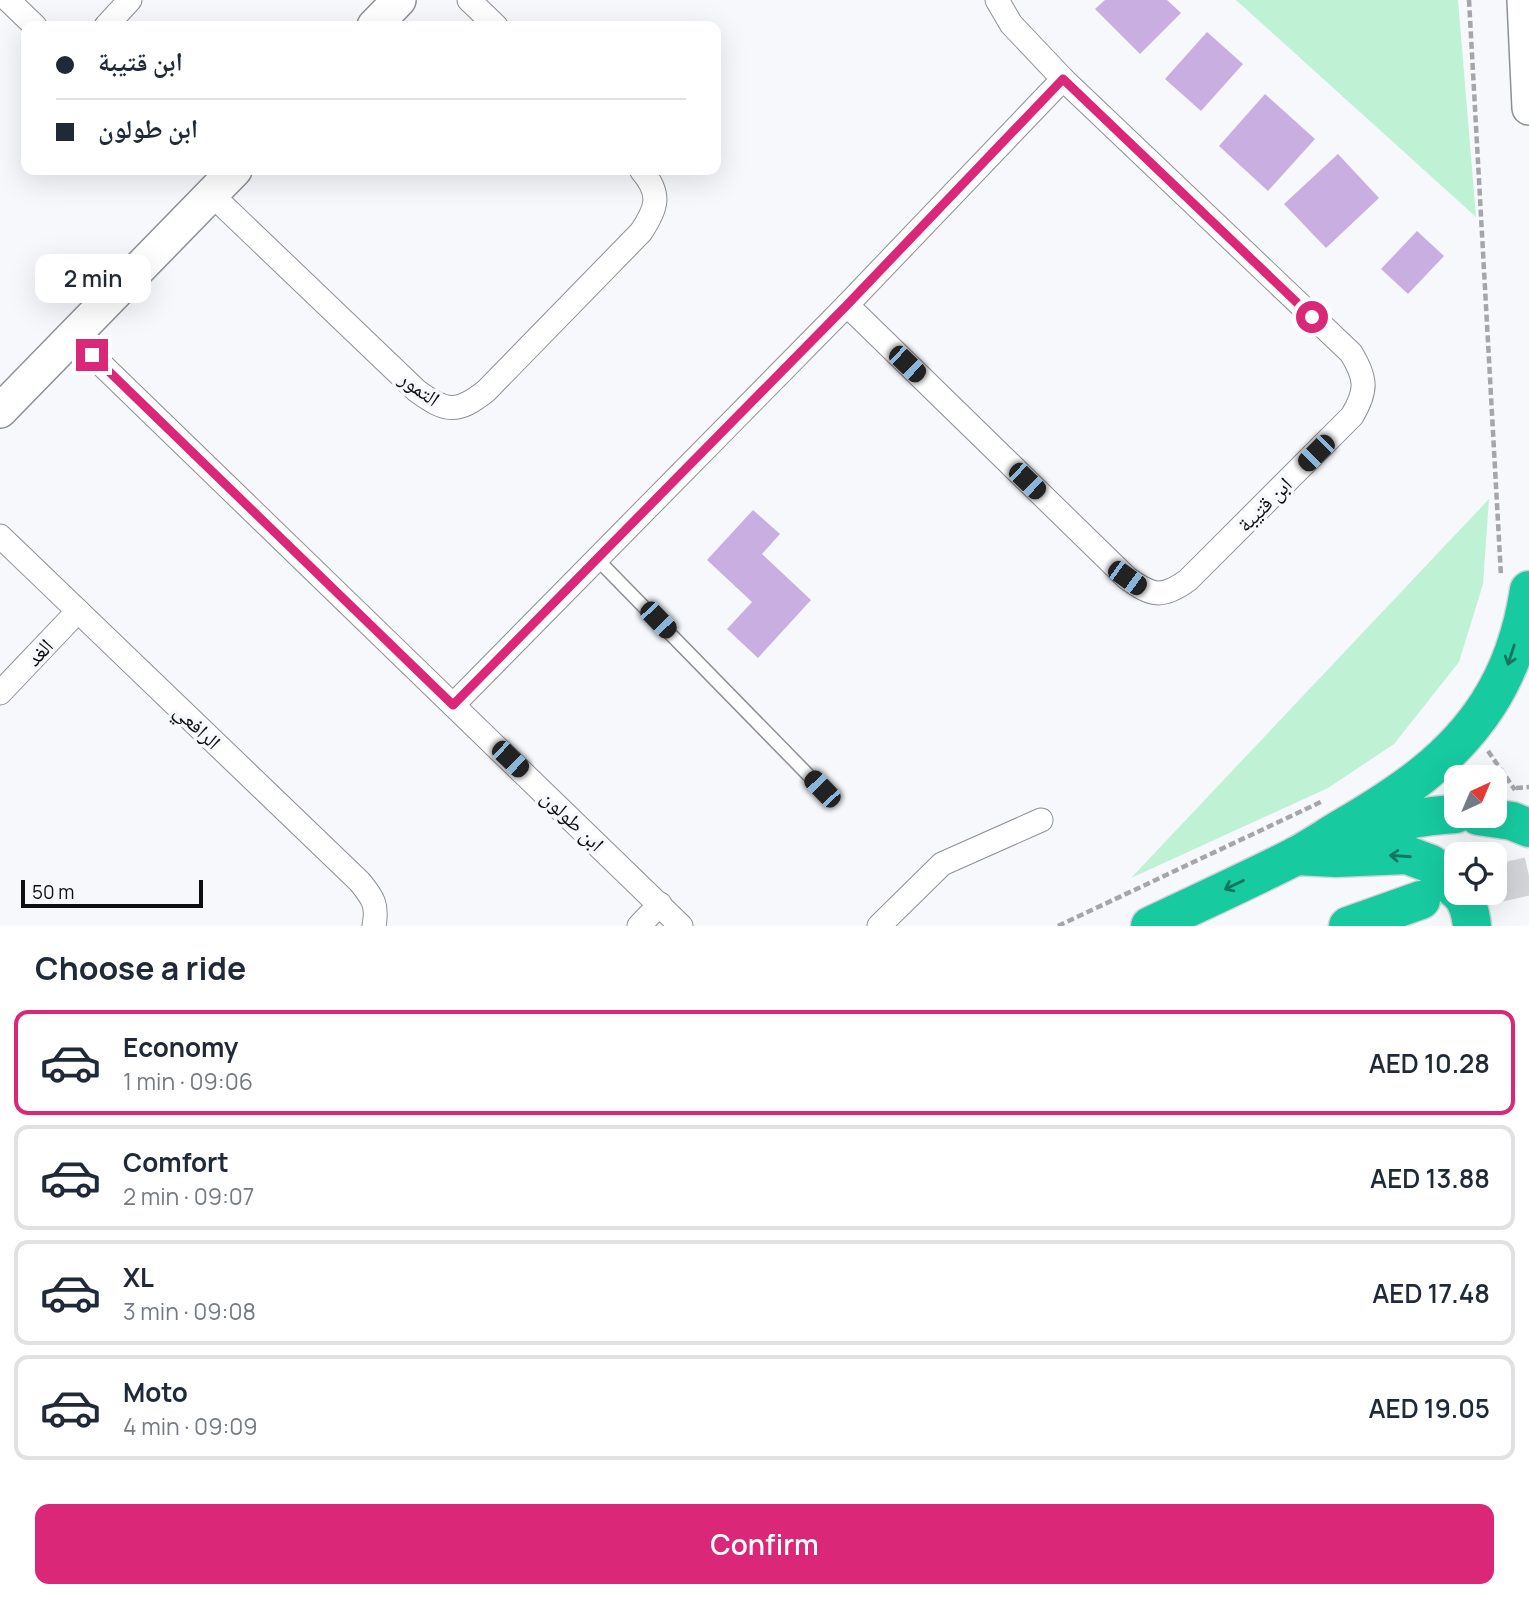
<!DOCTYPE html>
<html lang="en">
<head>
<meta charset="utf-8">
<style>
  :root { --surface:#fff; --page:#f6f6f7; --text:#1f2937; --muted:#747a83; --line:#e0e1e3; --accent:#db2777 }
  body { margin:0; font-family:Manrope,"Noto Naskh Arabic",sans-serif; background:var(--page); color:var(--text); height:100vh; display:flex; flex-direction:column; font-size:26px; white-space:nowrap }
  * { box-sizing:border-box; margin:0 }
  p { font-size:23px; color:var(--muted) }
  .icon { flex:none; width:38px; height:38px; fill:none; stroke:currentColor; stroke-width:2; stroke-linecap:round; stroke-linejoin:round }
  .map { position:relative; height:926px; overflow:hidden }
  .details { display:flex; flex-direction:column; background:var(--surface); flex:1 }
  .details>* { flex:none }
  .hud { position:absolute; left:21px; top:21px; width:700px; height:154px; border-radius:14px; box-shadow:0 7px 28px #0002; display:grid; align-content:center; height:154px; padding:0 35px; background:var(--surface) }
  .needle { width:46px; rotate:44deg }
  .buttons { position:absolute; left:1444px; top:765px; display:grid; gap:14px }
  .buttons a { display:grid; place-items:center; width:63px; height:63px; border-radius:14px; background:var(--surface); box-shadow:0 7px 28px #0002; font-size:35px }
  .scale { position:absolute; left:21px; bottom:18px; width:182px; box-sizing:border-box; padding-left:7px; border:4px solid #0d0e10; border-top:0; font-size:19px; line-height:24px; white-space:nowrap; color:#0d0e10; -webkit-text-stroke:5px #f6f8fc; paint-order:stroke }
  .end { position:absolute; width:32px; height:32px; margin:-16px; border:9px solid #db2777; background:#fff; box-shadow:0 0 0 4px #fff }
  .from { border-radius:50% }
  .bubble { position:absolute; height:49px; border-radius:14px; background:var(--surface); box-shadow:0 7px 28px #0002; font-size:23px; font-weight:600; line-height:49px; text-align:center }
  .car { position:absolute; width:21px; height:42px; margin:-21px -10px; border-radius:9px; box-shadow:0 0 5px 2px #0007; background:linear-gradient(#222 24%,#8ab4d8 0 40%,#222 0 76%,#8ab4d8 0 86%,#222 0) }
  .hud b { display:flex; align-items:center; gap:24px; height:66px; font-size:26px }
  .hud b+b { border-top:2px solid var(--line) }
  .hud i { width:18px; height:18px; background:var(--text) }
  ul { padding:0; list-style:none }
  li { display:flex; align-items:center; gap:21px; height:105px; margin:0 14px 10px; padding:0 21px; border:4px solid var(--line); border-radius:14px }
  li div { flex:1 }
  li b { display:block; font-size:26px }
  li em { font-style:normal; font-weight:600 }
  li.selected { border-color:var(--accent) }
  li>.icon { width:63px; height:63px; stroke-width:1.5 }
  h2 { padding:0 35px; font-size:32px; line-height:84px }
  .action { display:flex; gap:14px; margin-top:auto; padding:14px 35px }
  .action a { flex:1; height:80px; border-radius:14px; background:var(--accent); color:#fff; font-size:28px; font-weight:600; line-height:80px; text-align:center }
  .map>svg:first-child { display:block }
  .green { fill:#bff1d5 }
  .building { fill:#c9aee2 }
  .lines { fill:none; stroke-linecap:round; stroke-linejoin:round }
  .highway-tunnel { stroke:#d3d5d9; stroke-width:38; stroke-dasharray:38 19; stroke-linecap:butt }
  .lane-casing { stroke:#8d9093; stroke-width:15 }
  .street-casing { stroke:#8d9093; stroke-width:25 }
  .secondary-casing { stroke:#8d9093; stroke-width:36 }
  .highway-casing { stroke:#d3d4d4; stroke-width:41 }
  .path { stroke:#a5a6aa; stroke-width:4.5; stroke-dasharray:7 3.5; stroke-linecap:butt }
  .lane { stroke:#fff; stroke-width:12 }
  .street { stroke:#fff; stroke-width:23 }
  .secondary { stroke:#fff; stroke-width:33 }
  .highway { stroke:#17caa0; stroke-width:38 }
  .oneway { stroke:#12755f }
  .route { stroke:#db2777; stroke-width:9 }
  .labels { text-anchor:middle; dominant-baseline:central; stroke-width:7; stroke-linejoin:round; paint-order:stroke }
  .street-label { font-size:21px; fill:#0d0e10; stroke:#f6f8fc }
</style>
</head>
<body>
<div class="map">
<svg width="1529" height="926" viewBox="0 0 1529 926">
  <rect width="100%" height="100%" fill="#f6f8fc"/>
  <g class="green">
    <path d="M1236,0h222l18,217z"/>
    <path d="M1489,499l-6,85 -24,78 -65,82 -66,44 -197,90z"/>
  </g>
  <g class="building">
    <path d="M1105,0h62l14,13 -41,41 -45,-45z"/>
    <path d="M1207,32l36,32 -42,47 -36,-32z"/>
    <path d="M1265,94l50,45 -47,52 -49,-45z"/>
    <path d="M1338,154l41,44 -53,50 -42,-44z"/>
    <path d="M1417,231l27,25 -36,38 -27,-25z"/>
    <path d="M753,510l27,24 -18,20 49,46 -53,58 -31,-29 25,-27 -45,-42z"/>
  </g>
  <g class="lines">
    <path class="highway-tunnel" d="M1494,884l35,-8"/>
    <g class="lane-casing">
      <path id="lane" d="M597,559l225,230"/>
    </g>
    <g class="street-casing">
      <g id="street">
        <path d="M8,0l27,26"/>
        <path d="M469,0l27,26"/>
        <path d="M106,26l24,-26"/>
        <path d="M211,194l206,197c29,21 40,23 69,0l155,-159c16,-24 21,-38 0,-62"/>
        <path d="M847,305l280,273c25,18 35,21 61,2l164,-164c15,-25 15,-37 -1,-63l-288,-274 -52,-55 -14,-24"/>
        <path d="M72,336l609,590"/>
        <path d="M0,536l360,346c13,16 18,23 14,44"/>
        <path d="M0,693l78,-82"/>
        <path d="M453,705l394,-400 216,-226"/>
        <path d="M639,926l21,-22"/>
        <path d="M879,926l63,-62 99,-44"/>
      </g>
    </g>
    <g class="secondary-casing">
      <g id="secondary">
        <path d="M1524,0l5,108"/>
        <path d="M374,26l25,-26"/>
        <path d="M0,411l235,-241"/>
      </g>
    </g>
    <g class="highway-casing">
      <g id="highway">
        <path d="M1478,816l34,5 17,7"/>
        <path d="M1360,833c32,-12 63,-17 96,-19"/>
        <path d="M1296,856l40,2 71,-3 24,9 25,26"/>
        <path d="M1459,892c8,9 12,22 13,34"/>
        <path d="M1150,926c48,-23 97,-45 144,-69 17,-9 33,-20 50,-30 56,-33 108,-67 144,-123 22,-34 35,-75 41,-114"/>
        <path d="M1348,926l73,-26"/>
      </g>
    </g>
    <g class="path">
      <path d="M1469,0l32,576"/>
      <path d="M1488,751l27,39"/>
      <path d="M1516,788l13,-1"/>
      <path d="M1058,926l265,-125"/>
    </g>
    <use href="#lane" class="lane"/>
    <use href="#street" class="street"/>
    <use href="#secondary" class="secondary"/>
    <use href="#highway" class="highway"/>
  </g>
  <defs><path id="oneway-shaft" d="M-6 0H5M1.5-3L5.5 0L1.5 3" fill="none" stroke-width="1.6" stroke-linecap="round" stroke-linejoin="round" transform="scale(1.75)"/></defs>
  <g class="oneway">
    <use href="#oneway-shaft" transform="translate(1511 655) rotate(108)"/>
    <use href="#oneway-shaft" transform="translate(1400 856) rotate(-176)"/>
    <use href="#oneway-shaft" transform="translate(1234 885) rotate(154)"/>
  </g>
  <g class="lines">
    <path class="route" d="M92,355l361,350 394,-400 216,-226 249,238"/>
  </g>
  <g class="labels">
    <g class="street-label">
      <text transform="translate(420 388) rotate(36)">التمور</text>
      <text transform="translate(1264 504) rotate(-45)">ابن قتيبة</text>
      <text transform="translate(39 652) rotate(-47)">الغد</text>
      <text transform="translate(198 726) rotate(44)">الرافعي</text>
      <text transform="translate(573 820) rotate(44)">ابن طولون</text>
    </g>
  </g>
</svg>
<div class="buttons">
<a><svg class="needle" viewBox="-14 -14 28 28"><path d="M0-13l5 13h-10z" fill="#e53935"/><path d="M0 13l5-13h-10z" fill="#747a83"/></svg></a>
<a><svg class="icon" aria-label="locate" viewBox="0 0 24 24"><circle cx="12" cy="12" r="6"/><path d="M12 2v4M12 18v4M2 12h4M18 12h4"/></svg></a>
</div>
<div class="scale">50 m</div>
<i class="end from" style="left:1312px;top:317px"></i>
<i class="end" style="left:92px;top:355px"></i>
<div class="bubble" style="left:35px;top:254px;width:116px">2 min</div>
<i class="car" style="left:907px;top:364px;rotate:134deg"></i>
<i class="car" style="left:1316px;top:453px;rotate:225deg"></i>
<i class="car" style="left:1027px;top:481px;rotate:134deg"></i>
<i class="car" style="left:1127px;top:578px;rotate:126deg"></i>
<i class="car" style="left:658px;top:620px;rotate:136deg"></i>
<i class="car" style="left:510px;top:759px;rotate:134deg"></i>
<i class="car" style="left:822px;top:789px;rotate:316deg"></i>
<div class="hud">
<b><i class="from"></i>ابن قتيبة</b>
<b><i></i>ابن طولون</b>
</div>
</div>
<section class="details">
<h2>Choose a ride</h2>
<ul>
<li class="selected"><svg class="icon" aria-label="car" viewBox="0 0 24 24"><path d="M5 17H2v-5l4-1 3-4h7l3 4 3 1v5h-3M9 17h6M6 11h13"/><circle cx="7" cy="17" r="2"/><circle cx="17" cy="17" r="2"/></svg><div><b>Economy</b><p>1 min · 09:06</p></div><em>AED 10.28</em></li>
<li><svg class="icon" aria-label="car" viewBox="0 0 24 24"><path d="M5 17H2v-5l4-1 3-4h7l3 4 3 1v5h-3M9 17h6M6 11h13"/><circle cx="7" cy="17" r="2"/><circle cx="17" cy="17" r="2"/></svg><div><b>Comfort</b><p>2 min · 09:07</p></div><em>AED 13.88</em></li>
<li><svg class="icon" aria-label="car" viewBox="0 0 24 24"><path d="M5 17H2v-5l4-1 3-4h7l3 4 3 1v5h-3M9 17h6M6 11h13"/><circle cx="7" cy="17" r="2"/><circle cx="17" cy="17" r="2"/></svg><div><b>XL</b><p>3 min · 09:08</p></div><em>AED 17.48</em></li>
<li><svg class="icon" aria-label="car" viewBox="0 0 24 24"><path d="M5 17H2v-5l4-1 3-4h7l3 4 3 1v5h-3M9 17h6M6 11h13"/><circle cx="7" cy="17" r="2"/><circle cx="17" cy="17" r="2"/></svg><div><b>Moto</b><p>4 min · 09:09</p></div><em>AED 19.05</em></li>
</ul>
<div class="action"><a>Confirm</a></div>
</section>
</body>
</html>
